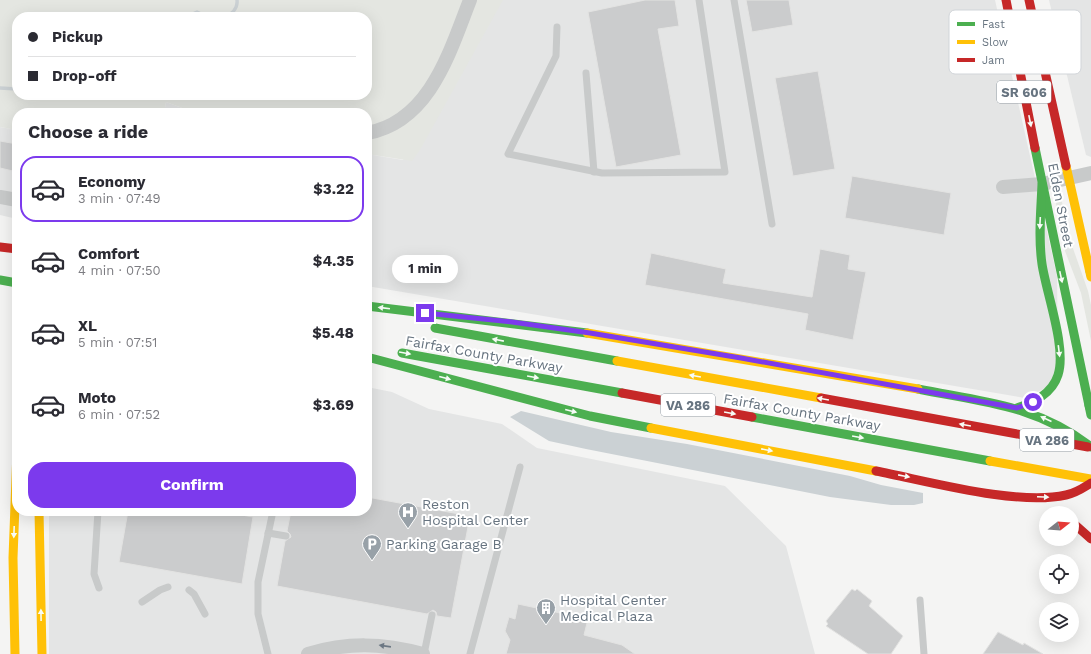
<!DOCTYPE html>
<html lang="en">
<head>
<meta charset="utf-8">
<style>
  :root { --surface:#fff; --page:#f2f2f3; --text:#2b2b33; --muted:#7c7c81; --line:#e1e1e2; --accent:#7c3aed }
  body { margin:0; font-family:"Work Sans",sans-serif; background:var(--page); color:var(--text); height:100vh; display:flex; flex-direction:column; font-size:15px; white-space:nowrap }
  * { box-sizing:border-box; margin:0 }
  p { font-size:13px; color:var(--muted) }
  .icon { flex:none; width:22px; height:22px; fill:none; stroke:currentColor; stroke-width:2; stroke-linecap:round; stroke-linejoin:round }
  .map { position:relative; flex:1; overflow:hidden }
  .drawer { position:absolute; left:12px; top:108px; width:360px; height:408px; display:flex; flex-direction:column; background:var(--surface); border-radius:16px; box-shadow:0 4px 16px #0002 }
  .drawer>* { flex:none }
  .guide { position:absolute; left:12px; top:12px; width:360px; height:88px; border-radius:16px; box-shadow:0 4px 16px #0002; display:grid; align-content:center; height:88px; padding:0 16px; background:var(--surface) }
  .needle { width:26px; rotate:73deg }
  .controls { position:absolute; left:1039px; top:506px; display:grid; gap:8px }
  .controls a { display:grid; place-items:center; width:40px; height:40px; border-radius:50%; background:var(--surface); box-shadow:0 4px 16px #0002; font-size:20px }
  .end { position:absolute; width:18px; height:18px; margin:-9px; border:5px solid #7c3aed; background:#fff; box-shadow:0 0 0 2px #fff }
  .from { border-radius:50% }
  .bubble { position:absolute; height:28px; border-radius:14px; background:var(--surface); box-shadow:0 4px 16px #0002; font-size:13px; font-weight:700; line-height:28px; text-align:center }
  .guide b { display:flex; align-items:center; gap:14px; height:38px; font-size:15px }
  .guide b+b { border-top:1px solid var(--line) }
  .guide i { width:10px; height:10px; background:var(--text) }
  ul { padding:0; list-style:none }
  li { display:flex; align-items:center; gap:12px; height:66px; margin:0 8px 6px; padding:0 8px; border:2px solid transparent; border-radius:16px }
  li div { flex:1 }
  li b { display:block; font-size:15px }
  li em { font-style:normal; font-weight:700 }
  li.on { border-color:var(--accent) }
  li>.icon { width:36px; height:36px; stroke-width:1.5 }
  h2 { padding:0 16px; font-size:18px; line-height:48px }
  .button { display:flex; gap:8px; margin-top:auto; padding:8px 16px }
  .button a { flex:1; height:46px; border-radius:16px; background:var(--accent); color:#fff; font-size:16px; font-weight:700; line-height:46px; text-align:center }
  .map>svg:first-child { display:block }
  .built { fill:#e4e5e5 }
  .green { fill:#e4e6e1; fill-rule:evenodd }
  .water { fill:#cbd1d4 }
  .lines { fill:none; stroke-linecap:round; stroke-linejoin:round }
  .stream { stroke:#cbd1d4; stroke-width:3.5 }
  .building { fill:#cbcccd; stroke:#e3e3e2 }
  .lane { stroke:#c8caca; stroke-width:7 }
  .street { stroke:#c8caca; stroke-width:14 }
  .fast { stroke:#4caf50; stroke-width:9 }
  .slow { stroke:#ffc107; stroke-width:9 }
  .jam { stroke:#c62828; stroke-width:9 }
  .oneway { fill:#f6fbf6 }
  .oneway2 { fill:#6c7884 }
  .route { stroke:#7c3aed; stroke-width:5 }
  .labels { text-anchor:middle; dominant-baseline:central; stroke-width:4; stroke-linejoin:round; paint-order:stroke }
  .shield { fill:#fff; stroke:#959ea6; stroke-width:1 }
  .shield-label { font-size:13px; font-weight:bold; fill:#677480 }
  .street-label { font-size:14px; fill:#677480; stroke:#fff }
  .poi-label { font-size:14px; fill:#677480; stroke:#fff; text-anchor:start }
  .key { fill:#fff; stroke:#d1d5d9; stroke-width:1 }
  .key-label { font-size:11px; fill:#677480 }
</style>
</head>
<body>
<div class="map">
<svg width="1091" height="654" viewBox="0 0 1091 654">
  <rect width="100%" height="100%" fill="#f4f4f3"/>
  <g class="built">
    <path d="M502,0h493l62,276 1,84 -8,26 -25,12 -658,-112v-132l36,6z"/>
    <path d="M1049,0h42v157l-5,-2z"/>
    <path d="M166,102l30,11h-32z"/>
    <path d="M0,127l17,3v89l-17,-4z"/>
    <path d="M367,387l25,5 37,17 73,15 35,24 188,38 61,60 29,108h-766v-143h318z"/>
  </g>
  <g class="green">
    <path d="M0,0h503l-83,150 -8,11 -45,-7v-41h-171l-30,-11 -2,11h-147v17l-17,-3zM17,17h350v78h-350z"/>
    <path d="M1057,197l5,5 7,35 19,54 3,14v36l-10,-48 -16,-42 -9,-47z"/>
  </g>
  <path class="water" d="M521,411l90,21 76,12 163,32 31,9 42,8v10l-9,2h-23l-61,-8 -244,-48 -37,-8 -39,-24z"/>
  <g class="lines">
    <g class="stream">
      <path d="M186,17l11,-5 10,5"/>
      <path d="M225,17c7,-3 13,-9 12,-17"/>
      <path d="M0,88l17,1"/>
    </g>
  </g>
  <g class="building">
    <path d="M645,0h30l4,26 -21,3 23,126 -65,12 -28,-155z"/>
    <path d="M746,0h43l4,25 -41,7z"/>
    <path d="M818,71l17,98 -42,7 -18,-98z"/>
    <path d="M0,141l17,3v28l-17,-4z"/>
    <path d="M852,176l99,17 -7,42 -99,-17z"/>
    <path d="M820,249l30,6 -2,14 18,3 -13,68 -48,-10 3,-16 -163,-29 6,-32 75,16 -3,14 89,14z"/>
    <path d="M367,497l103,19 -19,102 -14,-2 -1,-4 -3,-2 -6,4 -150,-28 8,-45 6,-4 -1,-3 -3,-3 4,-20h76z"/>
    <path d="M128,511h90l35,6 -11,67 -123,-22z"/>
    <path d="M852,589l3,2 2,-2 15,12 -3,5 34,30 -12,18h-23l-42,-28 2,-2 -2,-3z"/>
    <path d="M518,604l70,15 -4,16 38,10 13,9h-129l4,-14 -5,-9 4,-14 6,2z"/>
    <path d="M998,632l25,13 1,-2 19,11h-60z"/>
  </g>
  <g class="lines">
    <g class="lane">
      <path d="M734,0l38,224"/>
      <path d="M557,27l-1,29 -48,98 94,19 123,-1 -26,-172"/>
      <path d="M586,73l8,99"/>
      <path d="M98,511l-4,63 5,14"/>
      <path d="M268,533l18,3"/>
      <path d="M189,590l5,4 11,20"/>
      <path d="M920,600l4,54"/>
      <path d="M142,602l18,-12 8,-3"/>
      <path d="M268,654l-10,-40v-32l15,-71"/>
      <path d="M424,654l8,-39"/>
      <path d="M470,654l50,-187"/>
    </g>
    <g class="street">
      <path d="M367,133c63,-11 83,-82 103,-133"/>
      <path d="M1003,187l39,-3 49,-11"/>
      <path d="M0,197l17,3"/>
      <path d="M308,654c39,-12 75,-11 115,0"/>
    </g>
    <g class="fast">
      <path d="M1035,148l56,267"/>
      <path d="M1090,271l1,4"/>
      <path d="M0,280l17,3"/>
      <path d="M367,306l220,27"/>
      <path d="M435,328l182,33"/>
      <path d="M402,353l220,40"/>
      <path d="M367,357l223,59 61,12"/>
      <path d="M918,389c65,13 119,16 173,58"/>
      <path d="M1089,405l2,6"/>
      <path d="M1017,408c17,-6 35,-14 41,-33 9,-27 -12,-83 -16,-111 -4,-27 -1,-54 0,-80"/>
      <path d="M752,417l238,44"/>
    </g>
    <g class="slow">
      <path d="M1066,166l25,111"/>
      <path d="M587,333l331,56"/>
      <path d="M617,361l204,37"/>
      <path d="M651,428l225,43"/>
      <path d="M990,461l101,18"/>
      <path d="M39,511l3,143"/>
      <path d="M15,654l-2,-96 4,-107"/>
    </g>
    <g class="jam">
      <path d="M1006,0l29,148"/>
      <path d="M1029,0l37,166"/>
      <path d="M0,247l17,2"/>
      <path d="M622,393l130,24"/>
      <path d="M821,398l267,49"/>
      <path d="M876,471c52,10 140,35 190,24 10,-2 17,-7 25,-12"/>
      <path d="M1072,522l19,17"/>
    </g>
  </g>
  <defs><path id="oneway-solid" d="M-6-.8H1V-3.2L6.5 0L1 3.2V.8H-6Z"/></defs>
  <g class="oneway">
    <use href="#oneway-solid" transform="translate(1030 121) rotate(79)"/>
    <use href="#oneway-solid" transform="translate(1040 223) rotate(93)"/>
    <use href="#oneway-solid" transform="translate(1061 277) rotate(78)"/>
    <use href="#oneway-solid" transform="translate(384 308) rotate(-173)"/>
    <use href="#oneway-solid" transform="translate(498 340) rotate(-169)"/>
    <use href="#oneway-solid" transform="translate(1059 351) rotate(83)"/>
    <use href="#oneway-solid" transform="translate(405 353) rotate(10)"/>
    <use href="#oneway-solid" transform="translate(695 376) rotate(-170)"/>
    <use href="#oneway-solid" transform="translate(533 377) rotate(10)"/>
    <use href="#oneway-solid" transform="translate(445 378) rotate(15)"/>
    <use href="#oneway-solid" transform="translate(823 399) rotate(-170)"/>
    <use href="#oneway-solid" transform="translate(571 411) rotate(14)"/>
    <use href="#oneway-solid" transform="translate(730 413) rotate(10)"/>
    <use href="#oneway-solid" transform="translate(1046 419) rotate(-156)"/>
    <use href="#oneway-solid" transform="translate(965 425) rotate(-170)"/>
    <use href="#oneway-solid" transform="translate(858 437) rotate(10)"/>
    <use href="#oneway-solid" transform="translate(767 450) rotate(11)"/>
    <use href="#oneway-solid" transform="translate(904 476) rotate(11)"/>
    <use href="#oneway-solid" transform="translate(1043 497) rotate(3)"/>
    <use href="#oneway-solid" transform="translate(14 532) rotate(92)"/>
    <use href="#oneway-solid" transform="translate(41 615) rotate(-91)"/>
  </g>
  <use class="oneway2" href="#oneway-solid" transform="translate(385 646) rotate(-172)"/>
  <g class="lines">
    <path class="route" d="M425,313l87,9 78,11 151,25 276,50 16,-6"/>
  </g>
  <defs>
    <g id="hospital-pin" transform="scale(1)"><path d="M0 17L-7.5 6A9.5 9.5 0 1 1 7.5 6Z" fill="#98a1a8" stroke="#fff"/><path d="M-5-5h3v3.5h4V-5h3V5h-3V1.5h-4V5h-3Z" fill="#fff"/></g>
    <g id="parking-pin" transform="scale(1)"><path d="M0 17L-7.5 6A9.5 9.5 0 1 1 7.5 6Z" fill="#98a1a8" stroke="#fff"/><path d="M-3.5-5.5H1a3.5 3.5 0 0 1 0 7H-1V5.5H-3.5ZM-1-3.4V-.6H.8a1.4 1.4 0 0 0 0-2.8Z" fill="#fff"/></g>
    <g id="building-pin" transform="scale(1)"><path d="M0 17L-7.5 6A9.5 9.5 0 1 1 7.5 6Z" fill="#98a1a8" stroke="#fff"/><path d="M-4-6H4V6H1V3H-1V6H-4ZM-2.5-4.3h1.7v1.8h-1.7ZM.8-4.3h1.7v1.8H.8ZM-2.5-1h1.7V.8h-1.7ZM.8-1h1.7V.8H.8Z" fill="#fff"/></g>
  </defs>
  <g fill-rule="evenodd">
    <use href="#hospital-pin" x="408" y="512"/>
    <use href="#parking-pin" x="372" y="544"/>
    <use href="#building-pin" x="546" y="608"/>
  </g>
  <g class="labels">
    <g class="shield">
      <rect x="997" y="81" width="54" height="22" rx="3"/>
      <rect x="661" y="394" width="54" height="22" rx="3"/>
      <rect x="1020" y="429" width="54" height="22" rx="3"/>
    </g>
    <g class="shield-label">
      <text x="1024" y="92">SR 606</text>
      <text x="688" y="405">VA 286</text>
      <text x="1047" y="440">VA 286</text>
    </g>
    <g class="street-label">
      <text transform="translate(1061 205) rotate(79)">Elden Street</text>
      <text transform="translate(484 354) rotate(10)">Fairfax County Parkway</text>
      <text transform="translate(802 412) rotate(10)">Fairfax County Parkway</text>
    </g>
    <g class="poi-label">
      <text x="422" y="504">Reston<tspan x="422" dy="16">Hospital Center</tspan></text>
      <text x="386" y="544">Parking Garage B</text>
      <text x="560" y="600">Hospital Center<tspan x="560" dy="16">Medical Plaza</tspan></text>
    </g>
  </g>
  <rect x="949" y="10" width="132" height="64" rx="6" class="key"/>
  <rect x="957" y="22" width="18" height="4" fill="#4caf50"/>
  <rect x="957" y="40" width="18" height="4" fill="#ffc107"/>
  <rect x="957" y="58" width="18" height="4" fill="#c62828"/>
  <g class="key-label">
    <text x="982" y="28">Fast</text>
    <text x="982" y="46">Slow</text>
    <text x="982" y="64">Jam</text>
  </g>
</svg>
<div class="controls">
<a><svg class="needle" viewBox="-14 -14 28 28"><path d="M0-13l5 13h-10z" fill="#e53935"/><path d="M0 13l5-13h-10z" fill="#7c7c81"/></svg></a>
<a><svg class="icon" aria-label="locate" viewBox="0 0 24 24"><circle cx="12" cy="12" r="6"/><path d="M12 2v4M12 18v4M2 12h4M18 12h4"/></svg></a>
<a><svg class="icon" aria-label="layers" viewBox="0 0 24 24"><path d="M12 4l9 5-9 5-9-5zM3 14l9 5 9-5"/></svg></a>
</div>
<i class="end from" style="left:1033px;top:402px"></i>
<i class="end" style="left:425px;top:313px"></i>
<div class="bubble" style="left:392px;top:255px;width:66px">1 min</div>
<div class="guide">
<b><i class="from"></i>Pickup</b>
<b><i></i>Drop-off</b>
</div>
<section class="drawer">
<h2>Choose a ride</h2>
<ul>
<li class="on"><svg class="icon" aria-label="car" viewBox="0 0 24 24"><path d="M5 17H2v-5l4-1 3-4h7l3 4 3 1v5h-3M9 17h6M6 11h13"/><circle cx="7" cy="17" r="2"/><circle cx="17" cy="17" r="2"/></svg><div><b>Economy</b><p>3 min · 07:49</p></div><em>$3.22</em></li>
<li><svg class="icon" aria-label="car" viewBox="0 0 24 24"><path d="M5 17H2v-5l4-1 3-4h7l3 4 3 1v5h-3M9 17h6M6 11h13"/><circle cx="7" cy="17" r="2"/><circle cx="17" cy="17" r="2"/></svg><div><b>Comfort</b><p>4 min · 07:50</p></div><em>$4.35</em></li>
<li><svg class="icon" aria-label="car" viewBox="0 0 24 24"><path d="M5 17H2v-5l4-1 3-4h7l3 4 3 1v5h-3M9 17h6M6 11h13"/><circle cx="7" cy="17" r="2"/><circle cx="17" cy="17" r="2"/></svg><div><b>XL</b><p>5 min · 07:51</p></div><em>$5.48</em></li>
<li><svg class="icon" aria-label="car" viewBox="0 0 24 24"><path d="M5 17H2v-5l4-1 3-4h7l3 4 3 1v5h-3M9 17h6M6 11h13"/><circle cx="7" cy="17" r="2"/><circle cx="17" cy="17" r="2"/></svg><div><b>Moto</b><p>6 min · 07:52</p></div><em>$3.69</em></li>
</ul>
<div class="button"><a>Confirm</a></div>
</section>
</div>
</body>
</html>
